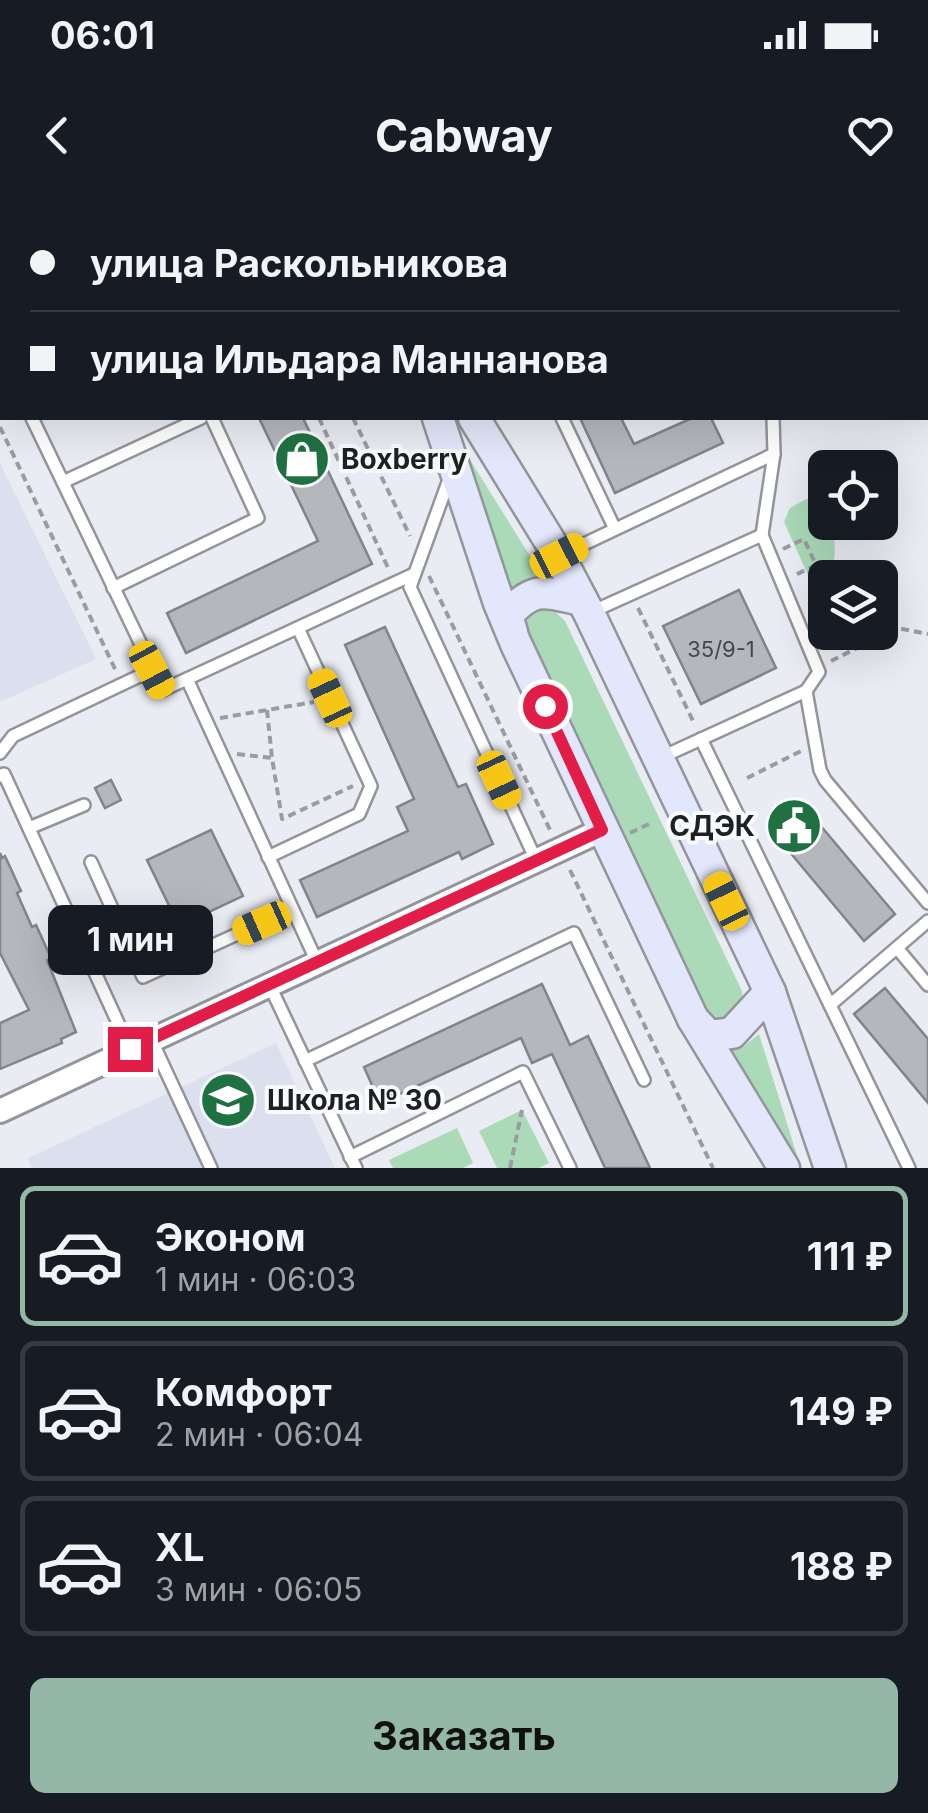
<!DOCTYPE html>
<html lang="ru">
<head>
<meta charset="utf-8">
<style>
  :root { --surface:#171b24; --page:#242831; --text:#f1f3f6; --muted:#9ea1a6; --line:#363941; --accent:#93b8a5 }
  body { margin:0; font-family:Inter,sans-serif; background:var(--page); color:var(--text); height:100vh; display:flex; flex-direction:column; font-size:38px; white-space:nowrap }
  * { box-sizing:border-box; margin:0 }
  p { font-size:32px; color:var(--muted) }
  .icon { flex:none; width:55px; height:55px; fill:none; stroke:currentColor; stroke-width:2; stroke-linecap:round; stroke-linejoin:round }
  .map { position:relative; height:968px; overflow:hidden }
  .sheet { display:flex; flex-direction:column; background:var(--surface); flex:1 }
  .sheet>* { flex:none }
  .hud { position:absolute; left:0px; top:0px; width:930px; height:220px; box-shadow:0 10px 40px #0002; display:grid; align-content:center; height:220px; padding:0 30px; background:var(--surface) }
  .tools { position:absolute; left:808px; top:250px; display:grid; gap:20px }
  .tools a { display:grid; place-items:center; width:90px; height:90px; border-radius:15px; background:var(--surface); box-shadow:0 10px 40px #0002; font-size:50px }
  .end { position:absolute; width:45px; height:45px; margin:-22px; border:12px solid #e11d48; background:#fff; box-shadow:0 0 0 5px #fff }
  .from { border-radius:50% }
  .bubble { position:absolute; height:70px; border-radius:15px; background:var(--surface); box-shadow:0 10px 40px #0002; font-size:32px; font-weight:700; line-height:70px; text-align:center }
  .car { position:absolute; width:30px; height:60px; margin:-30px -15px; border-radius:12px; box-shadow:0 0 8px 2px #0007; background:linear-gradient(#f5c518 24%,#345 0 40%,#f5c518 0 76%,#345 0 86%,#f5c518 0) }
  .hud b { display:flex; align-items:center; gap:35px; height:95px; font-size:38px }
  .hud b+b { border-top:2px solid var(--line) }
  .hud i { width:25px; height:25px; background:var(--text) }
  ul { padding:18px 0 0; list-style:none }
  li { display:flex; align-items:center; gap:30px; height:140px; margin:0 20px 15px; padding:0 10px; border:5px solid var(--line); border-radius:15px }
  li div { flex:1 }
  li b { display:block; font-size:38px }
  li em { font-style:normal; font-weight:700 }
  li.active { border-color:var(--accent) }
  li>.icon { width:90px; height:90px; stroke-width:1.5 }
  .cta { display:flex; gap:20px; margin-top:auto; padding:20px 30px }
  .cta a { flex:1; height:115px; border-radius:15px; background:var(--accent); color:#111; font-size:40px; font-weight:700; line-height:115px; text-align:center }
  .status { display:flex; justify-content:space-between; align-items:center; height:70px; padding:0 50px; background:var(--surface); direction:ltr }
  .status svg { height:28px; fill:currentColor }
  header { display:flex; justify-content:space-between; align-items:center; height:130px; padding:0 30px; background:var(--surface); font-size:45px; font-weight:700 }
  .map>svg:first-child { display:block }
  .built { fill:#dce0ee }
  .green { fill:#aadab8 }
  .building { fill:#b5b7bd; stroke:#82848a; stroke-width:2.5 }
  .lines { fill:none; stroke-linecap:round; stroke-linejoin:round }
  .lane-casing { stroke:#93959b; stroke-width:16 }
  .street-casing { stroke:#93959b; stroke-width:28 }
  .secondary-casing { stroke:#93959b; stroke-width:35 }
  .path { stroke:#9a9ca1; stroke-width:4; stroke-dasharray:8 5; stroke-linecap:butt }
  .lane { stroke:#fff; stroke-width:11 }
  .street { stroke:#fff; stroke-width:22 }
  .secondary { stroke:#e3e7fb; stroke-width:30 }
  .route { stroke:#e11d48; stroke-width:12 }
  .labels { text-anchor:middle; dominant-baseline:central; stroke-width:8; stroke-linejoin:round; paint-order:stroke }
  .number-label { font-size:22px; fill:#444649 }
  .poi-label { font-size:28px; font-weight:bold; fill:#1f2022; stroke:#f9fafe; text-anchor:start }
</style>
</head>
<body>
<div class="status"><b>06:01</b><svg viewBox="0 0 49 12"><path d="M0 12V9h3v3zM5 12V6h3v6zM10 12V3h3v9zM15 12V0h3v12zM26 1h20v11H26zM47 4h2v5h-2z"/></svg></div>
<header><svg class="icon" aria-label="back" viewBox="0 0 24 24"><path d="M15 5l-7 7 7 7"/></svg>Cabway<svg class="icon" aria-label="heart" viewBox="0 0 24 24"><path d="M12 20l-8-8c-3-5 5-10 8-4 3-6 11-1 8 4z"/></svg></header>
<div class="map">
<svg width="928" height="968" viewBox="0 0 928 968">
  <rect width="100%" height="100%" fill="#eaecf3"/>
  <g class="built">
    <path d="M0,263l96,196 -96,43z"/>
    <path d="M276,843l59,125h-303l-4,-10z"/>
  </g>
  <g class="green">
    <path d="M444,218l101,162 -36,16z"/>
    <path d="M806,299l16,2 3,21 8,1c1,23 10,59 -25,52l-24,-53 6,-14z"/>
    <path d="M550,407l15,14 177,370 2,15 -4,10 -33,9 -187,-391 12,-22z"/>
    <path d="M759,834l42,134h-11l-64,-117 18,-5z"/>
    <path d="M522,910l27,53 -10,5h-42l-18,-37z"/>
    <path d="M457,928l16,35 -10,5h-70l-4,-8z"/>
  </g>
  <g class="building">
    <path d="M259,218h44l69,146 -186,89 -19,-40 151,-72z"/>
    <path d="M580,218h41l13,26 58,-26h19l12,25 -108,50z"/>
    <path d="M739,390l37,78 -75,36 -38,-78z"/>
    <path d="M385,427l73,160 8,-3 27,60 -31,15 -3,-7 -142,65 -17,-37 108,-49 -11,-24 17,-8 -69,-154z"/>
    <path d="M111,580l10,20 -16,8 -10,-20z"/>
    <path d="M799,600l96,114 -31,27 -96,-115z"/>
    <path d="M211,630l32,66 -64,30 -32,-66z"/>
    <path d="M0,653l2,5 3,-2 16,35 -4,2 15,34 4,-2 15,33 -4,2 29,72 -15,7 1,4 -62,26v-46l29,-13 -29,-57z"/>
    <path d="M542,784l28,61 18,-9 62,132h-45l-53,-114 -20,9 -11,-25 -141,65 -16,-36z"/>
    <path d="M885,788l43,51v64l-74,-89z"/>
  </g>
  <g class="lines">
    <g class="lane-casing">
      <g id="lane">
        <path d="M691,0l1,2"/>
        <path d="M768,0l1,2"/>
        <path d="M26,2l6,-2"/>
        <path d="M506,2l5,-2"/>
        <path d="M0,15l2,-1"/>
        <path d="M0,149l2,5"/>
        <path d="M32,218l131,272 251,-116"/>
        <path d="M562,218l52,109"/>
        <path d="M774,254l-12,81 57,137 -13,19"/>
        <path d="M451,274l-41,113 126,273"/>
        <path d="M63,282l138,-64"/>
        <path d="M563,354l211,-100 -1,-36"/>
        <path d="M113,388l145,-70 -46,-100"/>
        <path d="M589,413l173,-78"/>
        <path d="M187,479l130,283"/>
        <path d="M701,539l208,429"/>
        <path d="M0,553l13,-17 139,-66"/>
        <path d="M662,557l144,-66 14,79 5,10 103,123"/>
        <path d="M0,576l4,-2 126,275"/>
        <path d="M29,628l55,-23"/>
        <path d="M268,657l91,-43 12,-28 -73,-158"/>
        <path d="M91,662l52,115 149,-68"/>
        <path d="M897,748l31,37"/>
        <path d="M269,784l87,184"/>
        <path d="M830,805l98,-84"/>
        <path d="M151,839l60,129"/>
        <path d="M305,861l269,-128 70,147"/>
        <path d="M350,957l173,-85 47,96"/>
      </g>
    </g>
    <g class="street-casing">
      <g id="street">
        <path d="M272,0l2,2"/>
        <path d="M413,2l1,-2"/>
        <path d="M0,911l602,-281"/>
      </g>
    </g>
    <g class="secondary-casing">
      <g id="secondary">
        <path d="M338,0l1,2"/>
        <path d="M372,0l1,2"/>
        <path d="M438,218l61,185 17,41 177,375 91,149"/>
        <path d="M474,218l85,138 30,57 181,379 60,176"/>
        <path d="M512,432l-5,-17c29,-30 36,-23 75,-15"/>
        <path d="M693,819l16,17 23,-3 38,-41"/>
      </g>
    </g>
    <g class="path">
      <path d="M219,0l1,2"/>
      <path d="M319,218l70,152"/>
      <path d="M353,218l57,118"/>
      <path d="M0,227l116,244"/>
      <path d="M783,349l21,-10 12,26 -21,10"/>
      <path d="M429,376l121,254"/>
      <path d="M638,408l57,117"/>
      <path d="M813,418l12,-6"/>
      <path d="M831,461l66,-33 31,6"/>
      <path d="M267,510l5,48"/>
      <path d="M220,518l94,-16"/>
      <path d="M237,554l35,4 10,61 71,-33"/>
      <path d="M747,578l54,-27"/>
      <path d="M630,633l23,-11"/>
      <path d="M570,670l143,298"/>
      <path d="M510,968l12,-58"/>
    </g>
    <use href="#lane" class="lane"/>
    <use href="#street" class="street"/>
    <use href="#secondary" class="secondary"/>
  </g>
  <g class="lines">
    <path class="route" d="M130,849l472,-219 -57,-124"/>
  </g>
  <defs>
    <g id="shop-disc" transform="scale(2.875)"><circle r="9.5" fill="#207142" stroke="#f9fafe"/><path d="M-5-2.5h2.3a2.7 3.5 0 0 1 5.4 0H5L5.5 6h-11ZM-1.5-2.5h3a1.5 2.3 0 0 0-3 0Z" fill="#fff"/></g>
    <g id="civic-disc" transform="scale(2.875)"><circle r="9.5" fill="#207142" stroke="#f9fafe"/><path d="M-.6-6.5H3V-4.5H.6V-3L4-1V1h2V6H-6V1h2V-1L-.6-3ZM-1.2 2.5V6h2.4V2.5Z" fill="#fff"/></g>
    <g id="school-disc" transform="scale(2.875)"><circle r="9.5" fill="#207142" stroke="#f9fafe"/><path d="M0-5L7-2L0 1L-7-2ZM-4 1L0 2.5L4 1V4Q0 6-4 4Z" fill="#fff"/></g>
  </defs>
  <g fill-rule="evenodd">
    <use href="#shop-disc" x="302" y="259"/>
    <use href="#civic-disc" x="794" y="626"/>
    <use href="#school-disc" x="228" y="900"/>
  </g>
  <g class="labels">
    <g class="number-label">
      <text x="721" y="449">35/9-1</text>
    </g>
    <g class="poi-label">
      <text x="341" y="259">Boxberry</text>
      <text x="755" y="626" text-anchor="end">СДЭК</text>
      <text x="267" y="900">Школа № 30</text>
    </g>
  </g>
</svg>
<div class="tools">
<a><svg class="icon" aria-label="locate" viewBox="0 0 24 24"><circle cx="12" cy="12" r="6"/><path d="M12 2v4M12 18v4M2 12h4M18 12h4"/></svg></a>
<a><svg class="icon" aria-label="layers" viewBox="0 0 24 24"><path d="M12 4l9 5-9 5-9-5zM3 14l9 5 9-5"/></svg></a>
</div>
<i class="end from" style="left:545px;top:506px"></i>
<i class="end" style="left:130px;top:849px"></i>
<div class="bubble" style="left:48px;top:705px;width:165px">1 мин</div>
<i class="car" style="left:559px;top:356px;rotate:63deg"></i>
<i class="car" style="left:152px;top:470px;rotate:152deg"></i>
<i class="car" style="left:330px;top:498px;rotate:335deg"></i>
<i class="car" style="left:499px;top:580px;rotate:155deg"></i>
<i class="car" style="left:726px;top:701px;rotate:334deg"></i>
<i class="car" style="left:262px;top:723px;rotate:246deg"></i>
<div class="hud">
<b><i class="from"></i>улица Раскольникова</b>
<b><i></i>улица Ильдара Маннанова</b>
</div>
</div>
<section class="sheet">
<ul>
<li class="active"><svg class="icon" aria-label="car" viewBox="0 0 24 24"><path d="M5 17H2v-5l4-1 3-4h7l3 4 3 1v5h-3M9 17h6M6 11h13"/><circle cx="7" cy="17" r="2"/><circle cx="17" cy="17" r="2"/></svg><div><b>Эконом</b><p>1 мин · 06:03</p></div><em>111 ₽</em></li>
<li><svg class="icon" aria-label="car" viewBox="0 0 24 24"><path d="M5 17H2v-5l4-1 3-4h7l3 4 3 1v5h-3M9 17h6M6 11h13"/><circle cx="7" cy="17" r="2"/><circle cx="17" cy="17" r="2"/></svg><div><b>Комфорт</b><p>2 мин · 06:04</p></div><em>149 ₽</em></li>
<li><svg class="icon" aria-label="car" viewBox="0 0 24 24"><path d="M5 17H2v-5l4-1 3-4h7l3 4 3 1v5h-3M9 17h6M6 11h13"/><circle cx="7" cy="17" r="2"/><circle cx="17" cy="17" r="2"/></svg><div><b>XL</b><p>3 мин · 06:05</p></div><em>188 ₽</em></li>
</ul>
<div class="cta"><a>Заказать</a></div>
</section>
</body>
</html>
